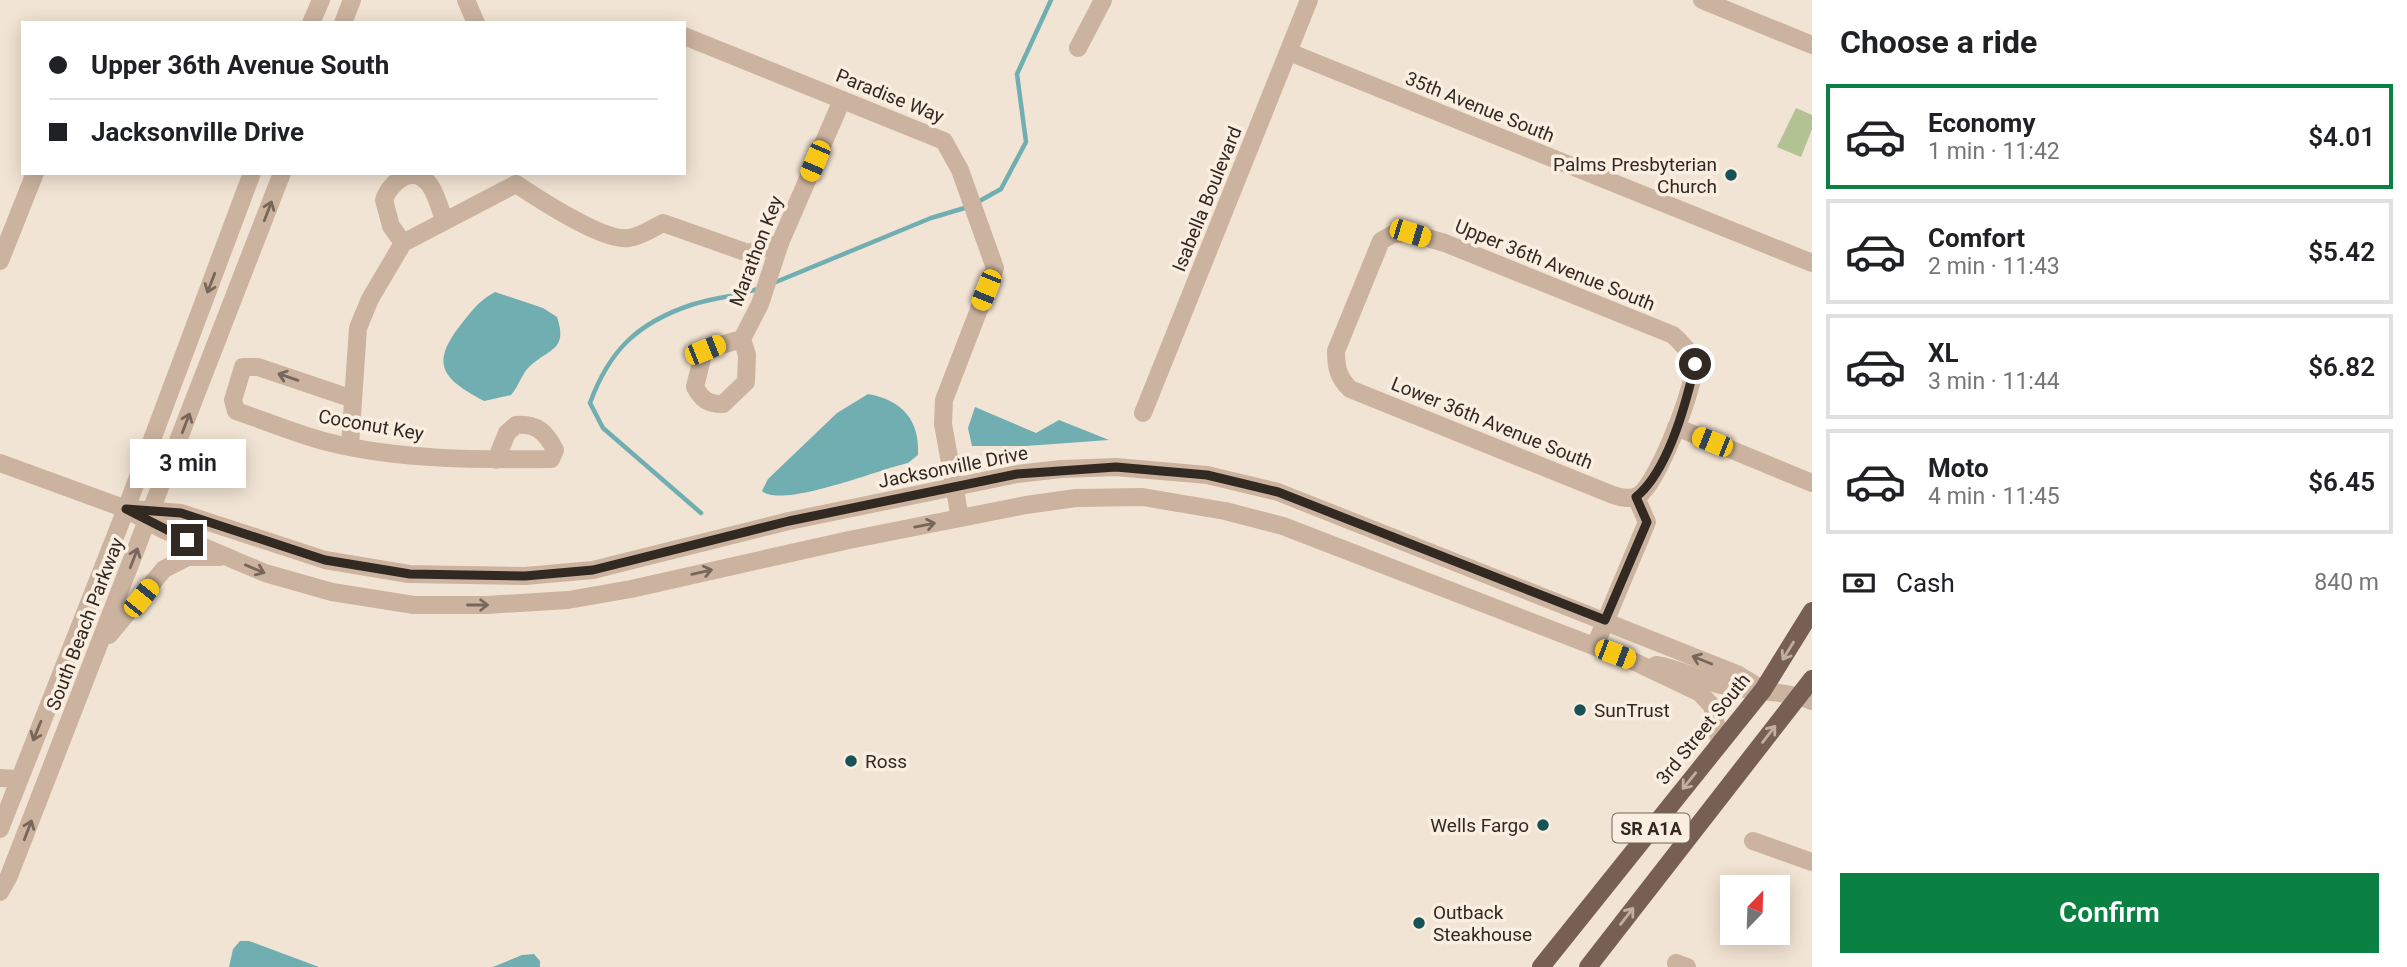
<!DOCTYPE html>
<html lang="en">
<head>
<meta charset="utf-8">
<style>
  :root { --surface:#fff; --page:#f2f2f2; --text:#202124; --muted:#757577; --line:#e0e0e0; --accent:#0b8043 }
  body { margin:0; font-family:Roboto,sans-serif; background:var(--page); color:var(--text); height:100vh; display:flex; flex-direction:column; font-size:26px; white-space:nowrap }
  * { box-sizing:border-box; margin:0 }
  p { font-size:23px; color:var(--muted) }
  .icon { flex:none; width:38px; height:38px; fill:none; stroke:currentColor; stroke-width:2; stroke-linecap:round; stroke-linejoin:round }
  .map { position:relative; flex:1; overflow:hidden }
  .sheet { display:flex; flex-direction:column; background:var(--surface); width:595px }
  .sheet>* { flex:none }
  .top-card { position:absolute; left:21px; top:21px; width:665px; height:154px; border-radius:0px; box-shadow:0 4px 18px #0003; display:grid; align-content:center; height:154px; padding:0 28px; background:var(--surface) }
  .needle { width:46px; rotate:23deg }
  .buttons { position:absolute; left:1720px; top:875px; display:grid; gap:14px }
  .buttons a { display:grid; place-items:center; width:70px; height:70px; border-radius:0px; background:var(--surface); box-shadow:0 4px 18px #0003; font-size:35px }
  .end { position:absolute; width:32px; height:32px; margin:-16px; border:9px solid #332923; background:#fff; box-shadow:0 0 0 4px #fff }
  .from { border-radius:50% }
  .bubble { position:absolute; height:49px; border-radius:0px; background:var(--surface); box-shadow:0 4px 18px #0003; font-size:23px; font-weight:600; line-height:49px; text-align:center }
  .car { position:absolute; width:21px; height:42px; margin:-21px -10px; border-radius:9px; box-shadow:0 0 5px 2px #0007; background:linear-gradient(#f5c518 24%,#345 0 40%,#f5c518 0 76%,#345 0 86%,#f5c518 0) }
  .top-card b { display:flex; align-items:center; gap:24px; height:66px; font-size:26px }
  .top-card b+b { border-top:2px solid var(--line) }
  .top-card i { width:18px; height:18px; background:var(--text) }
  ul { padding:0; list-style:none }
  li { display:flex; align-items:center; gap:21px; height:105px; margin:0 14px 10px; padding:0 14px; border:4px solid var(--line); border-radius:0px }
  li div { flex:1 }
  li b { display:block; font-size:26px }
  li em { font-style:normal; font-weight:600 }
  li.active { border-color:var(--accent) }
  li>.icon { width:63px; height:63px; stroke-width:1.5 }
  h2 { padding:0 28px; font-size:32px; line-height:84px }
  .pay { display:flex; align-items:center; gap:18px; height:77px; padding:0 28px; font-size:26px }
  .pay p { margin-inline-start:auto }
  .action { display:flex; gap:14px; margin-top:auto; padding:14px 28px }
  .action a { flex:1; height:80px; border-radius:0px; background:var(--accent); color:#fff; font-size:28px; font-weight:600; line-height:80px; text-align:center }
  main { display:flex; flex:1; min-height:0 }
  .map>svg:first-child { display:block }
  .green { fill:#b2c293 }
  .water { fill:#71aeb1 }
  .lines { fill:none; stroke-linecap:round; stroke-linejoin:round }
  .stream { stroke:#71aeb1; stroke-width:4.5 }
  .minor { stroke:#cbb39f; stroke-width:18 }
  .major { stroke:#775f53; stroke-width:18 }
  .oneway { stroke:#77675b }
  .oneway2 { stroke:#bfaea1 }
  .route { stroke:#332923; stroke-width:9 }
  .poi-dot { fill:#165357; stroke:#faeee0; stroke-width:2.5 }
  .labels { text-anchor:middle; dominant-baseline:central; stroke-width:7; stroke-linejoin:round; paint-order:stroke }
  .shield { fill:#faeee0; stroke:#6f645c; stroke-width:2 }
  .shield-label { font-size:18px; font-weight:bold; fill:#332923 }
  .street-label { font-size:19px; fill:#332923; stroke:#faeee0 }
  .poi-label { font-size:19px; fill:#332923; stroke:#faeee0; text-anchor:start }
</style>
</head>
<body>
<main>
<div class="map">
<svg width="1812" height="967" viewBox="0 0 1812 967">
  <rect width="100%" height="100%" fill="#f2e4d4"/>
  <path class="green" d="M1796,108l16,7v14l-11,28 -24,-10z"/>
  <g class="water">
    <path d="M495,292l48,16 14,9c11,33 -7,31 -27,49 -8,7 -11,20 -19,29l-27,6c-39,-21 -55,-35 -25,-74 12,-15 19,-26 36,-35z"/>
    <path d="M868,394c34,6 52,26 50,61l-10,8c-28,6 -126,46 -146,28l6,-12 69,-66z"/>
    <path d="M975,407l61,26 23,-13 50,20 -83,6h-54l-4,-18z"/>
    <path d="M240,941h9l70,26h-90l4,-18z"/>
    <path d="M534,954l6,7v6h-47l29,-12z"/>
  </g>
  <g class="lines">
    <g class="stream">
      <path d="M976,203l25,-14 25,-47 -9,-68 34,-74"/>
      <path d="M771,284l160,-66 37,-11"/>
      <path d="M701,513l-98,-85 -13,-25c19,-52 47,-80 101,-98 23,-8 46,-8 69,-17"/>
    </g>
    <g class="minor">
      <path d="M466,0l10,23"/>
      <path d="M1702,0l110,45"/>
      <path d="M311,23l10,-23"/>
      <path d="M343,23l9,-23"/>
      <path d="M684,36l260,105 16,29 35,98 -51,132 -1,24 17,94"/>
      <path d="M1078,48l25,-48"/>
      <path d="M1289,52l523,211"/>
      <path d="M516,184c21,14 88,58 112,54 12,-1 25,-10 35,-15l85,30 32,-10"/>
      <path d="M1410,233l35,10 228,92c8,8 21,19 21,31 0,23 -36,116 -55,129 -8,5 -17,3 -26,0l-263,-106c-12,-12 -14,-21 -14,-38l45,-110 12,-7z"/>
      <path d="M403,243l-12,-17 -7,-26c6,-18 29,-37 45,-16 7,9 11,24 15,36"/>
      <path d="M0,261l35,-88"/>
      <path d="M742,339l5,16 -1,27 -23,22c-15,0 -21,-4 -28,-17l9,-37 38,-11 18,-35 20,-61 62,-143"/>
      <path d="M353,399l-95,-32h-15l-10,33 3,11c30,10 60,23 91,31 73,18 149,18 224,17l4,-9c-9,-18 -19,-27 -39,-25l-9,8 -11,27"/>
      <path d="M1143,413l166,-413"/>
      <path d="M1676,427l136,56"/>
      <path d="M350,445l8,-117 12,-29 33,-56 113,-59"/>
      <path d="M0,463l126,46 38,21 101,43 67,19 82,13h72l82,-5 63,-11 218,-49 177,-35 50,-7 67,-1 82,14 58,15 352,136 65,31 12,13 8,37"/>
      <path d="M131,509l50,4 144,47 84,14 116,2 68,-6 196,-49 228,-47 44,-5 55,-2 91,8 71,17 459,182 26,16"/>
      <path d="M109,635l55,-66 24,-12h32"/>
      <path d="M1595,646l52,-124 -11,-25"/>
      <path d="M1656,665c25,4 45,16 69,21 29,6 59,4 87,15"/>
      <path d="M0,778l18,1"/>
      <path d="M0,829l126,-320 126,-336"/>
      <path d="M1753,841l59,21"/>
      <path d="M0,892l9,-16 273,-703"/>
      <path d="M1676,963l11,4"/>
    </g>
    <g class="major">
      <path d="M1541,967l222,-277 49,-79"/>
      <path d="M1588,967l224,-288"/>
    </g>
  </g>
  <defs><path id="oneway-shaft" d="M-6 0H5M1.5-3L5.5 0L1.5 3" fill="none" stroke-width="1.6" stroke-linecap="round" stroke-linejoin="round" transform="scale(1.75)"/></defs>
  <g class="oneway">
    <use href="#oneway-shaft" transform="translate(268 211) rotate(-69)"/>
    <use href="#oneway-shaft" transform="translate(211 283) rotate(111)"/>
    <use href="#oneway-shaft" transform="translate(288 377) rotate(-161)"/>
    <use href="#oneway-shaft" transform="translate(186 423) rotate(-69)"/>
    <use href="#oneway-shaft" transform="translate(925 525) rotate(-11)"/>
    <use href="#oneway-shaft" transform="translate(134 558) rotate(-69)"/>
    <use href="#oneway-shaft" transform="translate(255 569) rotate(23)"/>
    <use href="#oneway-shaft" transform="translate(702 572) rotate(-13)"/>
    <use href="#oneway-shaft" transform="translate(478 605)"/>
    <use href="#oneway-shaft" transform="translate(1702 660) rotate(-158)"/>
    <use href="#oneway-shaft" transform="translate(37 731) rotate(112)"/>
    <use href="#oneway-shaft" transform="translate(28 830) rotate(-69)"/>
  </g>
  <g class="oneway2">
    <use href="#oneway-shaft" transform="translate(1788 651) rotate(122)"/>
    <use href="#oneway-shaft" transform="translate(1769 734) rotate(-52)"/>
    <use href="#oneway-shaft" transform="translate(1689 781) rotate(129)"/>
    <use href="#oneway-shaft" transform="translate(1627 916) rotate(-52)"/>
  </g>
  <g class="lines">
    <path class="route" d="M187,540l-61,-31 55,4 144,47 85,14 115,2 68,-6 196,-49 228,-47 99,-7 91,8 71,17 327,128 42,-98 -11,-25c32,-26 50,-93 59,-133"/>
  </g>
  <g class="poi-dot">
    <circle cx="1731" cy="175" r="7"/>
    <circle cx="1580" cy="710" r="7"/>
    <circle cx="851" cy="761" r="7"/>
    <circle cx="1543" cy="825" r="7"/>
    <circle cx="1419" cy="923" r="7"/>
  </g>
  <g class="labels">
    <rect class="shield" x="1612.5" y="813.5" width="77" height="29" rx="5"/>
    <g class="shield-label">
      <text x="1651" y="828">SR A1A</text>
    </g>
    <g class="street-label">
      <text transform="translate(890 96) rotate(22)">Paradise Way</text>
      <text transform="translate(1480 107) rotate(22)">35th Avenue South</text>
      <text transform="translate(1207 199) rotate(-68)">Isabella Boulevard</text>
      <text transform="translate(756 251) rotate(-69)">Marathon Key</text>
      <text transform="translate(1555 265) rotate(22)">Upper 36th Avenue South</text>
      <text transform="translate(1492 423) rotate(22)">Lower 36th Avenue South</text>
      <text transform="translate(371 425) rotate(10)">Coconut Key</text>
      <text transform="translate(953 467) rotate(-11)">Jacksonville Drive</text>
      <text transform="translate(85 624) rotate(-69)">South Beach Parkway</text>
      <text transform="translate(1703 729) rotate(-51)">3rd Street South</text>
    </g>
    <g class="poi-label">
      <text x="1717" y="164" text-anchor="end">Palms Presbyterian<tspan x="1717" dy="22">Church</tspan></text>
      <text x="1594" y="710">SunTrust</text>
      <text x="865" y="761">Ross</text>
      <text x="1529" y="825" text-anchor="end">Wells Fargo</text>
      <text x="1433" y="912">Outback<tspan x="1433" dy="22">Steakhouse</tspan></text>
    </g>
  </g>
</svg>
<div class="buttons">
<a><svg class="needle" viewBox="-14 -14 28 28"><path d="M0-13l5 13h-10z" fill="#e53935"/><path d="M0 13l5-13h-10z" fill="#757577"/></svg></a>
</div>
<i class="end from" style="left:1695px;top:364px"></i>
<i class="end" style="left:187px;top:540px"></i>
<div class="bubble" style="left:130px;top:439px;width:116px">3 min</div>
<i class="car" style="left:815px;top:161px;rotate:203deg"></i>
<i class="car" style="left:1410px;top:233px;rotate:107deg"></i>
<i class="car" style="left:986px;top:290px;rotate:202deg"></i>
<i class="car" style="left:705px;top:350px;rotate:68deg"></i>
<i class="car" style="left:1712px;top:442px;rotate:292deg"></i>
<i class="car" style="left:141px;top:598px;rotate:39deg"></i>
<i class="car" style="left:1615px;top:654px;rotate:111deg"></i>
<div class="top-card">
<b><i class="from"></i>Upper 36th Avenue South</b>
<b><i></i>Jacksonville Drive</b>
</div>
</div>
<section class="sheet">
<h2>Choose a ride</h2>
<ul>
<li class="active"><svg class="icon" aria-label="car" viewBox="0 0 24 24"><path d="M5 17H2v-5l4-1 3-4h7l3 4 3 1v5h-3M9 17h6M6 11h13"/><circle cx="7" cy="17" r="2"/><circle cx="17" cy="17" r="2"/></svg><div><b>Economy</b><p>1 min · 11:42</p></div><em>$4.01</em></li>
<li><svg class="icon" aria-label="car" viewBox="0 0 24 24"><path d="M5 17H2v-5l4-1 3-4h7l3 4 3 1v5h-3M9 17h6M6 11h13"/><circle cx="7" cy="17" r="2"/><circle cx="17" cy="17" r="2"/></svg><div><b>Comfort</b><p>2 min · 11:43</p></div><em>$5.42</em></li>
<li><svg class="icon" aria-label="car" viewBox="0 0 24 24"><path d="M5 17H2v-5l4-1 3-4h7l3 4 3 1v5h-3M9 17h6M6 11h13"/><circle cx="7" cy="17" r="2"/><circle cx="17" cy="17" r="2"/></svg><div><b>XL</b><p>3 min · 11:44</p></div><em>$6.82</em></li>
<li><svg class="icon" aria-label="car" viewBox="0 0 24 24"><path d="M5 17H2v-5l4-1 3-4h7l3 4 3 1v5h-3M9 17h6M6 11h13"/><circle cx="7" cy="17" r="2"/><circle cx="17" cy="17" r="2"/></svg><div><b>Moto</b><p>4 min · 11:45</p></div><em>$6.45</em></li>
</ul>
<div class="pay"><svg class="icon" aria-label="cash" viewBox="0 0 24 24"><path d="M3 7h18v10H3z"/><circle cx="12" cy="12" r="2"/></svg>Cash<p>840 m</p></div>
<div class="action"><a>Confirm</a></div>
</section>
</main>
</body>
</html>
